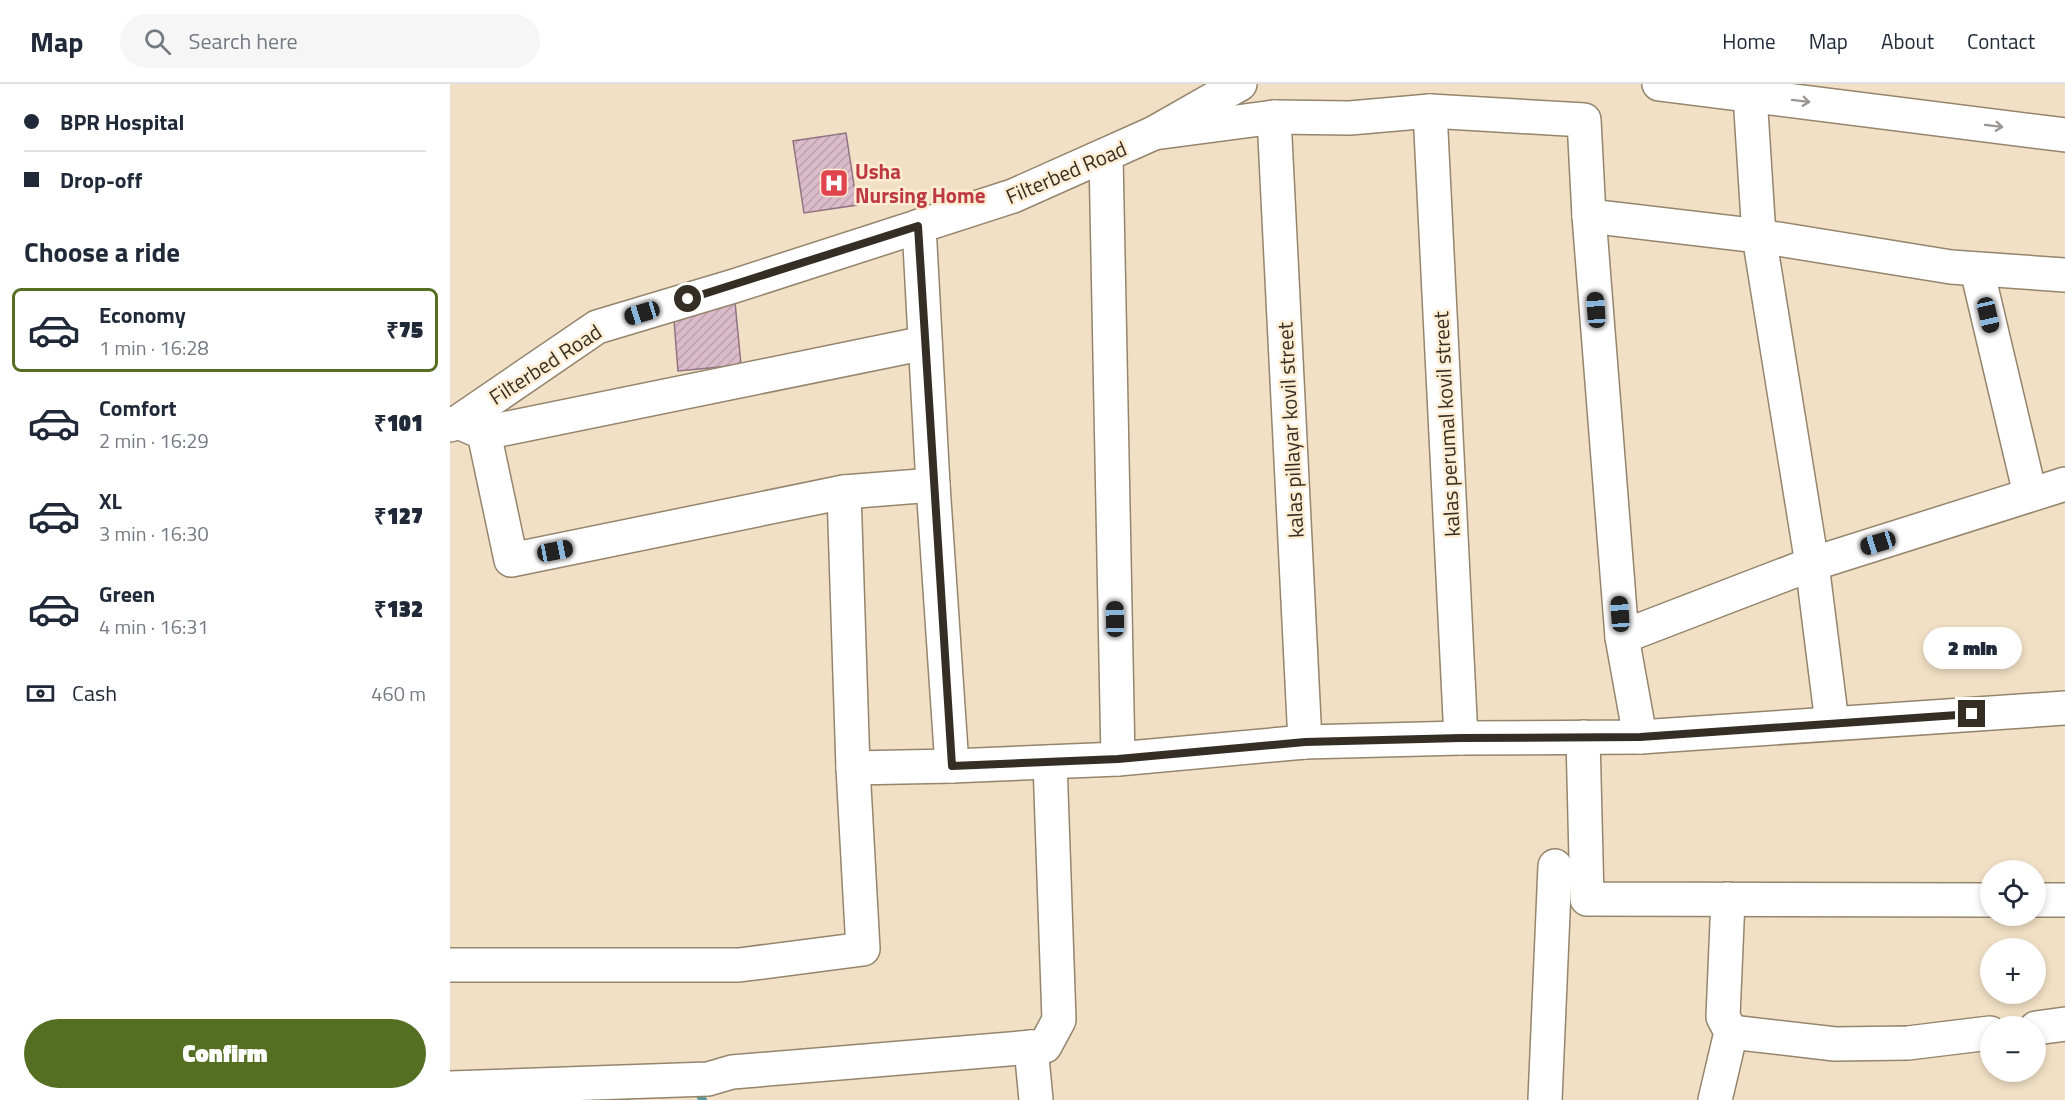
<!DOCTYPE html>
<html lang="en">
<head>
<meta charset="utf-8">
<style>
  :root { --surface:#fff; --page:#f6f6f7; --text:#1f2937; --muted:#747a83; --line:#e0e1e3; --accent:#546f22 }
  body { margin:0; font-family:"Titillium Web",sans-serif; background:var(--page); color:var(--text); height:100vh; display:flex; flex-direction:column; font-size:22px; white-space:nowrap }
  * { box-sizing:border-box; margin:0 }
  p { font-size:20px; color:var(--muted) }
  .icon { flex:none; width:33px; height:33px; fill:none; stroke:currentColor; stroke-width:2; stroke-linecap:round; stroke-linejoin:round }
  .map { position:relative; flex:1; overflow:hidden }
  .drawer { display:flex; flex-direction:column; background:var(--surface); width:450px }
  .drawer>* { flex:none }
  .top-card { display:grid; align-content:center; height:132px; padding:0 24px; background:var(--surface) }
  .tools { position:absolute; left:1530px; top:776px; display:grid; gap:12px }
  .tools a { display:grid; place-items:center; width:66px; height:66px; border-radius:50%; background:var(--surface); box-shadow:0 3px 9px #0003; font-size:30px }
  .end { position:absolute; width:27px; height:27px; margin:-14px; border:8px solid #352e24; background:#fff; box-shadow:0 0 0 3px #fff }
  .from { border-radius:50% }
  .bubble { position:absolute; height:42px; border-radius:21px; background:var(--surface); box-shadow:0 3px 9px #0003; font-size:20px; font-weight:800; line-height:42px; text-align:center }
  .car { position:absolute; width:18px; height:36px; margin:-18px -9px; border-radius:8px; box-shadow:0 0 4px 2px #0007; background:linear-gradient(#222 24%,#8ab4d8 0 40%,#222 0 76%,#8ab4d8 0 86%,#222 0) }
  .top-card b { display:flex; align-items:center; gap:21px; height:57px; font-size:22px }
  .top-card b+b { border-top:2px solid var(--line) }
  .top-card i { width:15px; height:15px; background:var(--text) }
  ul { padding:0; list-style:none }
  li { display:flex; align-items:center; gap:18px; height:84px; margin:0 12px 9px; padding:0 12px; border:3px solid transparent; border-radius:9px }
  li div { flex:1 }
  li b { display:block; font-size:22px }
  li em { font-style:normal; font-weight:800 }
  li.selected { border-color:var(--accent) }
  li>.icon { width:54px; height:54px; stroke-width:1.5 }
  h2 { padding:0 24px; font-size:27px; line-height:72px }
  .pay { display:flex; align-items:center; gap:15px; height:66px; padding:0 24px; font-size:22px }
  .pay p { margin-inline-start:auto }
  .button { display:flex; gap:12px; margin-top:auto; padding:12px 24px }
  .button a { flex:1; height:69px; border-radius:36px; background:var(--accent); color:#fff; font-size:24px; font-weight:800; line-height:69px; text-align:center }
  header { display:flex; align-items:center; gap:36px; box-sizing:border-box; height:84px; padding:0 30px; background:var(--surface); border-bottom:2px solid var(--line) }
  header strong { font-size:28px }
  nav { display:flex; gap:33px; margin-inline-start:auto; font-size:21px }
  .search { width:420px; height:54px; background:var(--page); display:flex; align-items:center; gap:15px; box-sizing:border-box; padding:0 21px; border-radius:33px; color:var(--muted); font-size:22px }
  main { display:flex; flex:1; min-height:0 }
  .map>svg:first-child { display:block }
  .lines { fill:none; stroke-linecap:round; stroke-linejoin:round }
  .stream { stroke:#5b9a9b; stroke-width:8 }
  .building { fill:url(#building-hatch); stroke:#907381; stroke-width:1.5 }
  .minor-casing { stroke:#94856c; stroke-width:36 }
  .major-casing { stroke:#94856c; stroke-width:36 }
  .minor { stroke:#fff; stroke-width:33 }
  .major { stroke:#fff; stroke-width:33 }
  .oneway { stroke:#9a9692 }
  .route { stroke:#352e24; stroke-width:8 }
  .labels { text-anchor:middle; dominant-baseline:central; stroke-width:5; stroke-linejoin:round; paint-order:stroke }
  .health-label { font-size:21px; font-weight:bold; fill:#be3a42; stroke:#feedd2; text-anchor:start }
  .street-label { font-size:21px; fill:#352e24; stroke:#feedd2 }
</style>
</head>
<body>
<header>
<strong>Map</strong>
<div class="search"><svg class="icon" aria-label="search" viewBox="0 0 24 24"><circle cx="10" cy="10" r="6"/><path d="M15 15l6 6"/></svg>Search here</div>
<nav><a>Home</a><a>Map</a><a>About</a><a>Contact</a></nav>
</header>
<main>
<section class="drawer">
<div class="top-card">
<b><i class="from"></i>BPR Hospital</b>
<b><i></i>Drop-off</b>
</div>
<h2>Choose a ride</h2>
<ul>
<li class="selected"><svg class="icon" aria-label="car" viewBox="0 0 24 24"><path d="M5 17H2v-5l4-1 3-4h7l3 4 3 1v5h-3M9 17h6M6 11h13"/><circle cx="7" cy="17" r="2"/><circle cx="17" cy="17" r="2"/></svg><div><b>Economy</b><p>1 min · 16:28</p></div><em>₹75</em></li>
<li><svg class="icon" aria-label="car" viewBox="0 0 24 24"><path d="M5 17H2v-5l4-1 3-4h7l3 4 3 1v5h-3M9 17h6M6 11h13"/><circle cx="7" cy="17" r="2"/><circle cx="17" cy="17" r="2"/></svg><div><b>Comfort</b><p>2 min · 16:29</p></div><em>₹101</em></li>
<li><svg class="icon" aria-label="car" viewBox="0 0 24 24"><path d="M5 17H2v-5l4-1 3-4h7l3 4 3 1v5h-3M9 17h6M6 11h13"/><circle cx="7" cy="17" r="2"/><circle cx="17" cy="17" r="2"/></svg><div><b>XL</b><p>3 min · 16:30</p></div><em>₹127</em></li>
<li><svg class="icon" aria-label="car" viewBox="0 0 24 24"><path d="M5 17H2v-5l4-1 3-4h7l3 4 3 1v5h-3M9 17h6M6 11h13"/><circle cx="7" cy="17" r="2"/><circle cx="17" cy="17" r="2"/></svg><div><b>Green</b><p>4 min · 16:31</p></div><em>₹132</em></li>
</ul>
<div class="pay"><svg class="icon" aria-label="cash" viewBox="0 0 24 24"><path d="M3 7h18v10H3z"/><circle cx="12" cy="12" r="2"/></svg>Cash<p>460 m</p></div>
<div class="button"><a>Confirm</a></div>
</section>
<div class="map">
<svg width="1615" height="1016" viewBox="0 0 1615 1016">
  <defs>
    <pattern id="building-hatch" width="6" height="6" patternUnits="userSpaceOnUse" patternTransform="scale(1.5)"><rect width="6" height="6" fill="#dbbbca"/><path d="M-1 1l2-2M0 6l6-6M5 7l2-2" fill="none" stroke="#bda1ad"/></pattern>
  </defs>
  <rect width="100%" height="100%" fill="#f1e0c5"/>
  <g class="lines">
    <g class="stream">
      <path d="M242,1008l5,-1 6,9"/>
      <path d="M154,1016l22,-2"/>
    </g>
  </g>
  <g class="building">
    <path d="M396,49l11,72 -53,8 -11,-72z"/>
    <path d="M285,218l6,63 -63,6 -5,-63z"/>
  </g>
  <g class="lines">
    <g class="minor-casing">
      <g id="minor">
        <path d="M1209,0l406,51"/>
        <path d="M1300,11l9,141 53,328 20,159"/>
        <path d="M980,27l31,627"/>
        <path d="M824,33l31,625"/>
        <path d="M704,49l120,-16 76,1 80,-7 154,9 5,96 170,20 192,31 114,8"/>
        <path d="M656,71l12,604"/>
        <path d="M1139,132l33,421 18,100"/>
        <path d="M469,142l14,259 19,281"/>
        <path d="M1527,186l53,224"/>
        <path d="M8,338l26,11 27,127 333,-68 89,-7"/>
        <path d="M34,349l441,-90"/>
        <path d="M1172,553l190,-73 253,-80"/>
        <path d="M1133,653l4,162 403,1"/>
        <path d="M403,684l99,-2 166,-7 187,-17 156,-4 179,-1 425,-29"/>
        <path d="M1586,816h29"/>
        <path d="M0,881h289l124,-16 -10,-181 -9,-276"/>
        <path d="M1586,944l29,-4"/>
        <path d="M1281,948l104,12 73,-1 82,-10"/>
        <path d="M581,963l5,53"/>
        <path d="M0,1004l258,-9 24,-7 313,-26 14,-26 -9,-258"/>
        <path d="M1095,1016l10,-234"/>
        <path d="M1265,1016l16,-68 -8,-15 5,-118"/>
      </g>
    </g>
    <g class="major-casing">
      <path id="major" d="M0,341l8,-3 139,-95 137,-41 279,-90 141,-63 86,-49"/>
    </g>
    <use href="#minor" class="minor"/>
    <use href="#major" class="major"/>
  </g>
  <defs><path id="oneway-shaft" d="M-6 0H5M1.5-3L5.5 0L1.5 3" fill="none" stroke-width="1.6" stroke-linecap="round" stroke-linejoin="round" transform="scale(1.5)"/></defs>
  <g class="oneway">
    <use href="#oneway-shaft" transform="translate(1351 17) rotate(7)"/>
    <use href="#oneway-shaft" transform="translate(1544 42) rotate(7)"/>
  </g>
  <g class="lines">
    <path class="route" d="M238,215l230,-73 34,540 166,-7 187,-17 156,-4 179,-1 332,-23"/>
  </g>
  <defs>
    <g id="hospital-square" transform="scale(1.5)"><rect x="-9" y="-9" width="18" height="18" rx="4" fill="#e0444e" stroke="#feedd2"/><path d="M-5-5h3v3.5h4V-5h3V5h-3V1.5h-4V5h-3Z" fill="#fff"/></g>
  </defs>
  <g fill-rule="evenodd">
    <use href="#hospital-square" x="384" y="99"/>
  </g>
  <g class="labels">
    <g class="health-label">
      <text x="405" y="87">Usha<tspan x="405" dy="24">Nursing Home</tspan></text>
    </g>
    <g class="street-label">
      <text transform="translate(616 88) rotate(-23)">Filterbed Road</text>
      <text transform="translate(95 280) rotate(-33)">Filterbed Road</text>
      <text transform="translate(996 340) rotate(-93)">kalas perumal kovil street</text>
      <text transform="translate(840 346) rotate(-93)">kalas pillayar kovil street</text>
    </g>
  </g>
</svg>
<div class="tools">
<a><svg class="icon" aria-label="locate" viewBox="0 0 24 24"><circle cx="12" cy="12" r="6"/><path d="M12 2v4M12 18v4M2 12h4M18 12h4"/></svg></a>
<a>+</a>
<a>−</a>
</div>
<i class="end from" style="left:238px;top:215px"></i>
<i class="end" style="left:1522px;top:630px"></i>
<div class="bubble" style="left:1473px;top:543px;width:99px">2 min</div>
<i class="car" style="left:1146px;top:226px;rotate:356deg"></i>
<i class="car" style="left:192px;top:229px;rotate:253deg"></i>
<i class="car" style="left:1538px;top:231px;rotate:167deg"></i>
<i class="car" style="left:1428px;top:459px;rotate:253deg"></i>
<i class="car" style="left:105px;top:467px;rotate:79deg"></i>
<i class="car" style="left:1170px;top:530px;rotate:356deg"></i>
<i class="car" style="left:665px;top:535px;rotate:359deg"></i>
</div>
</main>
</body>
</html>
